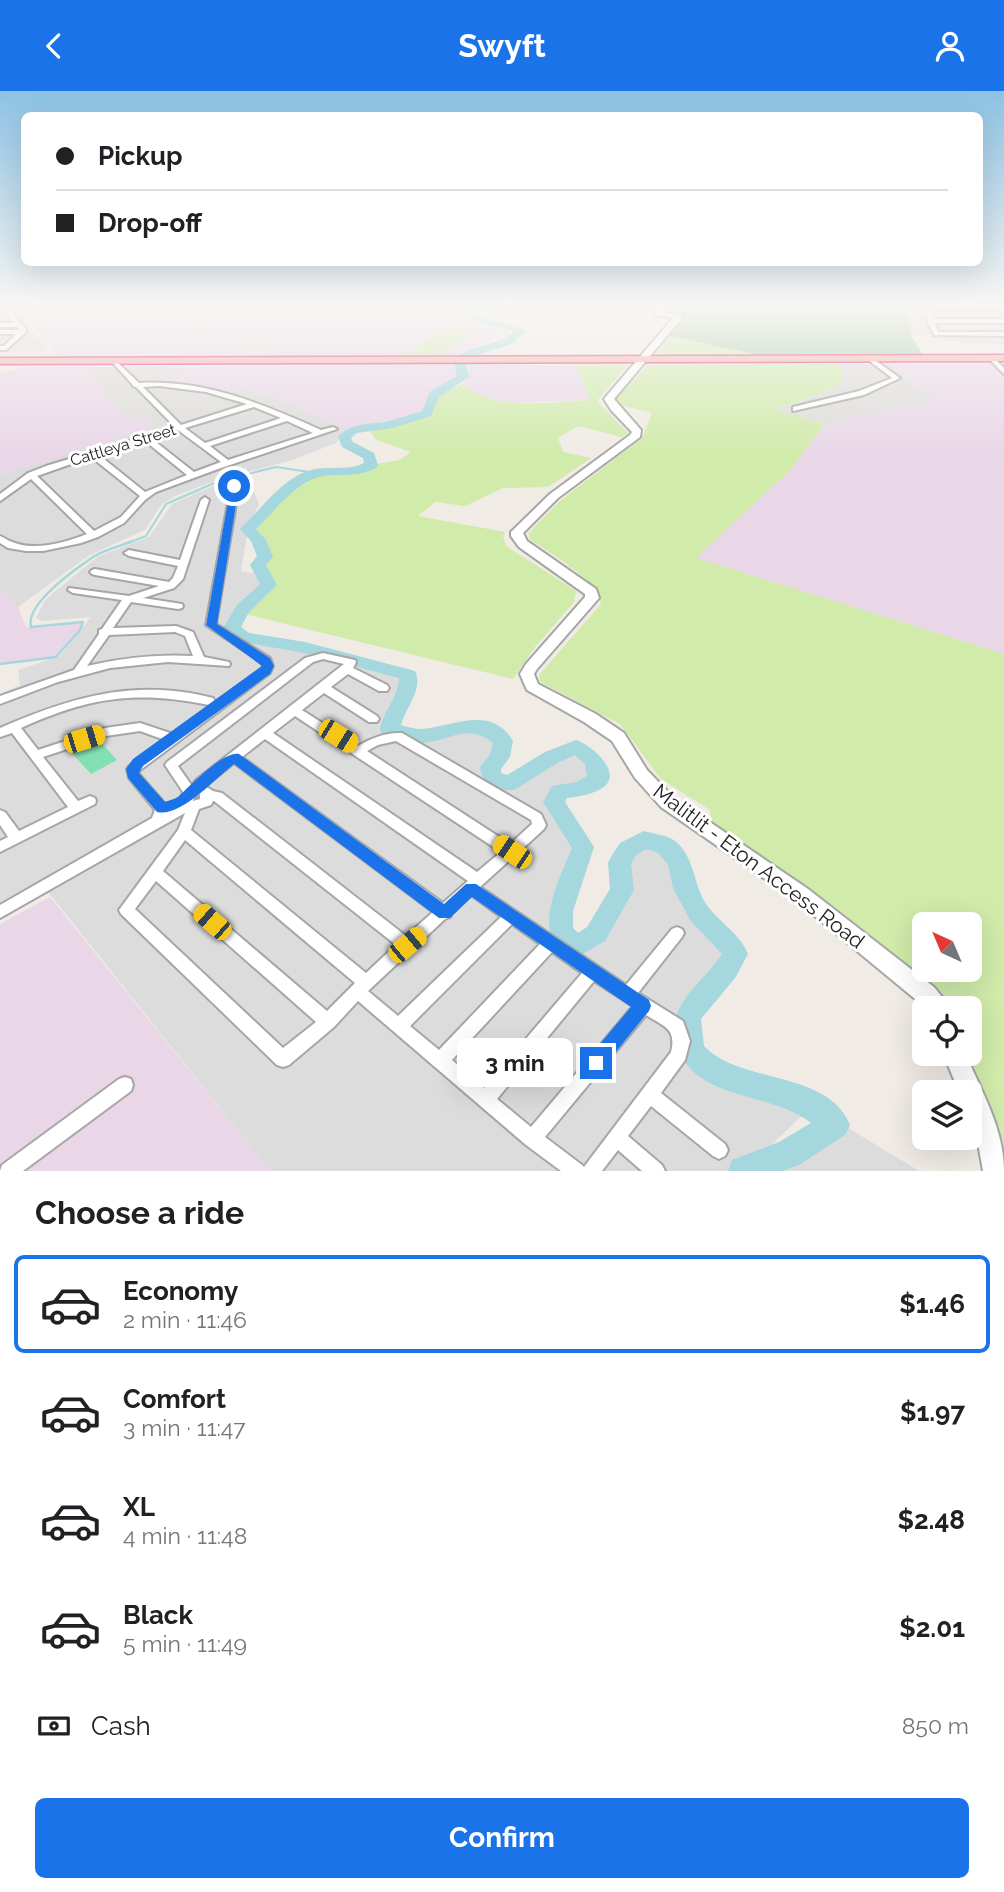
<!DOCTYPE html>
<html lang="en">
<head>
<meta charset="utf-8">
<style>
  :root { --surface:#fff; --page:#f2f2f2; --text:#202124; --muted:#757577; --line:#e0e0e0; --accent:#1a73e8 }
  body { margin:0; font-family:Raleway,sans-serif; background:var(--page); color:var(--text); height:100vh; display:flex; flex-direction:column; font-size:26px; white-space:nowrap }
  * { box-sizing:border-box; margin:0 }
  p { font-size:23px; color:var(--muted) }
  .icon { flex:none; width:38px; height:38px; fill:none; stroke:currentColor; stroke-width:2; stroke-linecap:round; stroke-linejoin:round }
  .map { position:relative; height:1080px; overflow:hidden }
  .sheet { display:flex; flex-direction:column; background:var(--surface); flex:1 }
  .sheet>* { flex:none }
  .top-card { position:absolute; left:21px; top:21px; width:962px; height:154px; border-radius:10px; box-shadow:0 7px 28px #0002; display:grid; align-content:center; height:154px; padding:0 35px; background:var(--surface) }
  .needle { width:46px; rotate:316deg }
  .controls { position:absolute; left:912px; top:821px; display:grid; gap:14px }
  .controls a { display:grid; place-items:center; width:70px; height:70px; border-radius:10px; background:var(--surface); box-shadow:0 7px 28px #0002; font-size:35px }
  .end { position:absolute; width:32px; height:32px; margin:-16px; border:9px solid #1a73e8; background:#fff; box-shadow:0 0 0 4px #fff }
  .from { border-radius:50% }
  .bubble { position:absolute; height:49px; border-radius:10px; background:var(--surface); box-shadow:0 7px 28px #0002; font-size:23px; font-weight:700; line-height:49px; text-align:center }
  .car { position:absolute; width:21px; height:42px; margin:-21px -10px; border-radius:9px; box-shadow:0 0 5px 2px #0007; background:linear-gradient(#f5c518 24%,#345 0 40%,#f5c518 0 76%,#345 0 86%,#f5c518 0) }
  .top-card b { display:flex; align-items:center; gap:24px; height:66px; font-size:26px }
  .top-card b+b { border-top:2px solid var(--line) }
  .top-card i { width:18px; height:18px; background:var(--text) }
  ul { padding:0; list-style:none }
  li { display:flex; align-items:center; gap:21px; height:98px; margin:0 14px 10px; padding:0 21px; border:4px solid transparent; border-radius:10px }
  li div { flex:1 }
  li b { display:block; font-size:26px }
  li em { font-style:normal; font-weight:700 }
  li.selected { border-color:var(--accent) }
  li>.icon { width:63px; height:63px; stroke-width:1.5 }
  h2 { padding:0 35px; font-size:32px; line-height:84px }
  .pay { display:flex; align-items:center; gap:18px; height:77px; padding:0 35px; font-size:26px }
  .pay p { margin-inline-start:auto }
  .cta { display:flex; gap:14px; margin-top:auto; padding:14px 35px }
  .cta a { flex:1; height:80px; border-radius:10px; background:var(--accent); color:#fff; font-size:28px; font-weight:700; line-height:80px; text-align:center }
  header { display:flex; justify-content:space-between; align-items:center; height:91px; padding:0 35px; background:var(--accent); color:#fff; font-size:32px; font-weight:700 }
  .map>svg:first-child { display:block }
  .residential { fill:#dddcdc; fill-rule:evenodd }
  .industrial { fill:#e9d7e8 }
  .grass { fill:#d0ebaa; fill-rule:evenodd }
  .cemetery { fill:#a5c9a7 }
  .pitch { fill:#81e1b2 }
  .parking { fill:#dfdfdf }
  .lines { fill:none; stroke-linecap:round; stroke-linejoin:round }
  .stream-far1 { stroke:#a4d7de; stroke-width:2 }
  .stream { stroke:#a4d7de; stroke-width:2.5 }
  .river { fill:#a4d7de; fill-rule:evenodd }
  .minor-casing { stroke:#a6a6a6; stroke-width:4 }
  .tertiary-casing { stroke:#a6a6a6; stroke-width:4 }
  .trunk-casing { stroke:#df2175; stroke-width:3 }
  .minor { fill:#fff; fill-rule:evenodd }
  .tertiary { fill:#fff; fill-rule:evenodd }
  .trunk { fill:#f4aaa1; fill-rule:evenodd }
  .route { fill:#1a73e8 }
  .labels { text-anchor:middle; dominant-baseline:central; stroke-width:6; stroke-linejoin:round; paint-order:stroke }
  .far-street-label { font-size:16px; fill:#1f1f1f; stroke:#fff }
  .near-street-label { font-size:21px; fill:#1f1f1f; stroke:#fff }
</style>
</head>
<body>
<header><svg class="icon" aria-label="back" viewBox="0 0 24 24"><path d="M15 5l-7 7 7 7"/></svg>Swyft<svg class="icon" aria-label="person" viewBox="0 0 24 24"><circle cx="12" cy="8" r="4"/><path d="M4 21q1-7 8-7t8 7"/></svg></header>
<div class="map">
<svg width="1004" height="1080" viewBox="0 0 1004 1080">
  <rect width="100%" height="100%" fill="#f0ebe5"/>
  <g class="residential">
    <path d="M0,214h105l-75,19 -14,-16 32,43 -48,1z"/>
    <path d="M905,214h99v39h-30l-63,-9z"/>
    <path d="M837,273h52l46,37 -97,29 -18,-8 -47,-11 63,-23z"/>
    <path d="M84,276h101l-18,15 64,11 10,-5 37,10 68,31 -10,14 -47,18 -72,19 -42,16 -14,9 -16,25 -55,25 -72,52 -18,-16v-116l46,-16 82,-38z"/>
    <path d="M222,391h28l9,22 -11,25 -7,42 25,5 3,9 -9,10 -13,6 -9,12 -6,15 12,9 61,11 103,27 1,8 -19,37v10l31,6 52,-11 19,7 11,9 -3,16 -10,10 1,11 18,5 43,-26 24,-10 14,7 8,13v13l-19,9 -19,2 -6,11 29,45 -21,64 -1,21 15,15 20,-13 26,-44 -3,-27 9,-14 16,-9 22,6 13,15 6,27 14,25 33,33 3,8 -45,61 -4,14 3,19 16,18 23,12 84,28 107,65h-649l-225,-283 -45,25v-219l20,-9 -2,-15 42,-14 31,-39 -50,4 -5,-3 9,-18 52,-43 52,-20 23,-33zM812,1015l23,19 -47,29 -41,14z"/>
  </g>
  <g class="industrial">
    <path d="M105,214h375l-16,11 3,6 44,10 -59,24 -358,2 -36,-2 -28,-32z"/>
    <path d="M467,272l109,3 14,34 -81,3 -34,-9 -12,-10 7,-14z"/>
    <path d="M1004,272v291l-309,-96 94,-87 36,-47 109,-23 -45,-37z"/>
    <path d="M383,273l78,1 2,12 -30,18 -6,18 -13,5 -21,6 -47,5 -68,-31 -37,-10 -10,5 -65,-11 19,-15z"/>
    <path d="M21,276h63l44,54 16,-4 10,10 -154,48v-101z"/>
    <path d="M0,500l18,16 8,20h20l37,-5 -3,8 -24,27 -56,7z"/>
    <path d="M50,806l220,274h-270v-247z"/>
  </g>
  <g class="grass">
    <path d="M447,237l20,3 5,4 -31,19 -38,1z"/>
    <path d="M670,245l88,19 -102,1z"/>
    <path d="M837,273l7,10 -8,14 -62,22 51,14 -36,47 -93,87 308,96v517l-44,-117 10,-1v-45h-22l-235,-182 -3,-16 -49,-31 -41,-55 -80,-42 -1,-7 62,-71c-4,-25 -50,-50 -70,-64l-3,-6 32,-33 82,-63 10,-25 -40,-10 36,-38zM924,833h46v45h-46z"/>
    <path d="M628,274l-31,36 31,32 -6,4 -44,-11 -20,12 5,14 28,6 -43,29 -45,1 -38,18 -30,-4 -17,14 87,16 -2,4 3,10 70,45 -2,11 -39,45 -22,32 -272,-66c7,-13 18,-17 28,-28l-11,-20 6,-8 -6,-17 -10,-11 53,-48 15,-8 43,-1 12,-7 29,-5 11,-8 -35,-12 -10,-14c22,-1 41,-4 61,-13l7,-18 29,-11c33,28 86,18 127,16l-14,-34z"/>
  </g>
  <path class="cemetery" d="M670,214h235l6,30 11,19 -164,1 -88,-19 12,-20 -20,-4z"/>
  <path class="pitch" d="M96,646l21,23 -26,14 -21,-23z"/>
  <g class="parking">
    <path d="M171,216h5l-3,5h46l-11,18h-48h27l5,-9h-25z"/>
    <path d="M286,245l-28,18h-29l10,-13z"/>
  </g>
  <g class="lines">
    <path class="stream-far1" d="M128,452l18,-7 20,-32 53,-23 57,-14 40,6"/>
    <path class="stream" d="M0,573l56,-7 24,-27 3,-8 -52,5c-6,-23 43,-57 62,-70 11,-7 27,-11 40,-16"/>
    <path class="river" d="M484,214h14l-14,7 -4,5 47,13 -13,13 -46,15 -2,3 3,16 -30,20 -8,19 -38,12 -36,5 -6,5 2,4 21,11 4,12 -2,3c-24,12 -40,3 -60,10 -24,8 -42,34 -60,51l10,11 7,17 -7,8 11,20 -28,27 -8,15 8,6 56,9 110,29c9,18 -10,37 -14,54 6,2 14,4 21,4 31,-2 69,-25 91,12l-3,16 -9,12v4l6,2 38,-23 31,-12c14,4 46,31 29,46 -10,8 -26,11 -38,12l-2,4 29,45 -21,64v17l5,5 9,-6 23,-38 -2,-26 3,-6 9,-14 24,-12c9,3 24,4 31,10 20,16 18,43 31,63 13,19 33,28 42,50l-13,24 -34,41 3,27c37,39 123,23 146,79l-5,10 -46,30 -17,6h-54l4,-11 47,-18 32,-19c-42,-33 -114,-20 -135,-78 -4,-12 -3,-24 3,-36 10,-21 31,-36 43,-55l-32,-34 -17,-32 -5,-24 -10,-11 -12,-4 -10,6 -5,9 3,26 -29,51 -29,17c-50,-18 -17,-77 -4,-110l-29,-46 9,-16 24,-4 11,-6 -2,-12 -10,-9 -16,7 -43,27c-16,5 -35,-5 -36,-22l10,-13 3,-11c-25,-21 -43,-2 -71,0 -12,0 -27,-5 -39,-8l-3,-5c3,-19 18,-32 19,-52l-95,-25 -66,-12 -15,-13 14,-23 23,-21 -10,-19 7,-9 -6,-15 -11,-12 3,-3c21,-20 42,-51 72,-57 17,-3 33,2 49,-6l-1,-5 -21,-11 -4,-10c13,-15 33,-12 52,-16 10,-3 21,-7 32,-10l8,-19 27,-16 -3,-16c15,-17 44,-13 61,-29l-45,-10 -1,-2 7,-11z"/>
    <g class="minor-casing">
      <g id="minor">
        <path d="M0,214h6l20,25 -1,3 -19,17h-6v-4h4l12,-12h-16v-4h20l-3,-3h-17v-4h14z"/>
        <path d="M45,214h37l-27,5z"/>
        <path d="M582,214h6l-6,6h-4l-1,-1z"/>
        <path d="M591,214h12l-3,2z"/>
        <path d="M923,214l81,1v4h-73l3,9h70v4h-69l3,9h66v4l-70,-1 -7,-14 1,-1z"/>
        <path d="M989,266h4l11,11v6l-15,-15z"/>
        <path d="M868,267h4l28,20 -36,17 -71,16v-4l66,-16 33,-13 -24,-18z"/>
        <path d="M114,268l25,24c65,-4 124,21 182,47l12,-3 4,2 -119,40 -62,23 -11,8 -21,23 -26,14 -17,6 -38,8h-17l-18,-3 -8,-5v-7c5,2 10,6 15,7 23,8 51,-1 72,-9l-56,-55 -31,22v-7l28,-21 18,-7 129,-39 -39,-40 -3,-1 -1,-2 -21,-23zM159,295l47,6 41,12 -66,21 -38,-38zM254,316l27,11 -76,25 -20,-15zM287,330l26,12 -85,27 -18,-14zM178,339l43,32 -27,10 -42,-33zM145,350l42,34 -42,17 -46,-37zM91,366l49,39 -19,21 -27,14 -57,-55z"/>
        <path d="M235,392l4,3 -23,138 54,34 3,8 -3,7 -131,98v3l28,32 1,4 12,-6 3,-12 -18,-27 2,-3 138,-104 18,-5 32,7 1,2 -3,6 34,17 2,3 -2,3h-8l-31,-17 -17,13 46,29 2,3 -2,3h-8l-45,-29 -22,17 56,36c13,-8 29,-14 44,-13l139,81 5,11 -2,4 -25,23 -2,4 -4,1 -33,30 146,98 46,-56 5,-2 5,2 2,4 -2,4 -44,56 45,28 7,20 -5,19 -24,33 64,51 3,6 -3,6 -6,3 -6,-3 -62,-50 -23,30 34,29 3,6h-23l-24,-21 -16,21h-41l-35,-26 -168,-144 -24,26 -45,38 -6,2 -6,-2 -156,-151 -2,-4 59,-80 7,-17 -185,105v-13l152,-87 3,-8 -26,-32 -2,-9 2,-3 36,-26 -25,-9 -34,5 -63,21 35,44 12,-5 5,2 1,3 -1,3 -95,48v-11l8,-4 -8,-12v-15l5,2 14,19 49,-24 -56,-74 -12,4v-9c71,-31 135,-50 213,-30l2,3 -2,3 -4,1c-73,-15 -120,-8 -188,23l17,22 67,-22 35,-5 33,11 88,-65 2,-3 -2,-4 -55,-37 25,-139zM323,568l21,5 -148,116 -4,6 -14,-20 135,-104zM295,625l206,136 -24,20 -204,-139zM265,648l203,142 -25,22 -201,-146zM396,650l135,79 1,4 -22,20 -143,-93 11,-6zM234,672l199,149 -27,24 -184,-143 -9,-2 -8,-5zM200,703v5l-7,2 1,-4zM213,710h1l182,144 -30,28 -175,-143 8,-21 12,-4zM185,749l170,143 -28,28 -164,-140zM156,790l160,141 -33,26 -148,-139zM471,804l30,22 -103,99 -30,-25 77,-72 5,-2 2,-4zM512,833l28,20 -101,106 -29,-24zM552,861l30,21 -98,115 -32,-28zM594,890l39,25 -102,121 -34,-28zM646,924c17,11 31,13 25,37l-87,115 -2,-2 -37,-28z"/>
        <path d="M205,406l4,3 -26,79 -9,9 -31,10 39,6 1,2 -1,2 -4,1 -47,-7 -18,26 63,-2 17,6 11,25 25,5 1,2 -1,2 -61,-4 -58,6 -52,14 -58,22v-8l74,-26 25,-36v-4l3,-1 20,-29 -49,-7 -5,-3 1,-2 60,8 30,-10 -64,-11 -3,-1 -2,-2 2,-2 3,-1 74,13 4,-4 5,-12 -49,-10 -5,-3 5,-3 51,10 21,-60zM175,541l10,4 8,20c-37,-2 -71,2 -106,10l22,-31z"/>
        <path d="M125,986l6,2 2,6 -2,6 -108,80h-23l2,-6 117,-86z"/>
      </g>
    </g>
    <g class="tertiary-casing">
      <g id="tertiary">
        <path d="M662,214h9l-7,7 19,5 -69,82 27,31 -1,7 -82,61 -35,35 4,8 69,48 3,9 -62,71 -3,5 4,10 58,30 28,19 23,37 26,27 135,92 126,98 17,21h-25l-132,-109 -133,-92 -26,-29 -23,-37 -28,-19 -57,-32 -7,-16 6,-10 59,-67v-3l-66,-47 -8,-11v-4l39,-38 80,-59 2,-3 -21,-22 -7,-11 69,-81 -18,-3v-4z"/>
        <path d="M943,962h22c17,39 39,76 39,118h-21l-7,-39 -6,-16v-24h-11z"/>
      </g>
    </g>
    <g class="trunk-casing">
      <path id="trunk" d="M1004,264v6l-1004,3v-6z"/>
    </g>
    <use href="#minor" class="minor"/>
    <use href="#tertiary" class="tertiary"/>
    <use href="#trunk" class="trunk"/>
  </g>
  <linearGradient id="sky" x2="0" y2="1"><stop stop-color="#8dc2e4"/><stop offset="0.59" stop-color="#f8f6f3"/><stop offset="1" stop-color="#f8f6f3" stop-opacity="0"/></linearGradient>
  <rect width="1004" height="365" fill="url(#sky)"/>
  <path class="route" d="M231,393l8,2 -22,138 53,34 4,8 -4,8 -127,92 -4,7 26,29c4,-2 12,-3 15,-7 11,-10 43,-44 59,-41l205,150 22,-20h10l173,116 2,6 -2,5 -47,58 -6,3 -7,-3 -2,-6 2,-6 42,-50 -159,-110 -22,21h-11l-205,-154c-18,14 -54,54 -77,48l-29,-34 -2,-9 7,-10 129,-93 -56,-41z"/>
  <g class="labels">
    <g class="far-street-label">
      <text transform="translate(123 354) rotate(-17)">Cattleya Street</text>
    </g>
    <g class="near-street-label">
      <text transform="translate(759 775) rotate(37)">Malitlit - Eton Access Road</text>
    </g>
  </g>
</svg>
<div class="controls">
<a><svg class="needle" viewBox="-14 -14 28 28"><path d="M0-13l5 13h-10z" fill="#e53935"/><path d="M0 13l5-13h-10z" fill="#757577"/></svg></a>
<a><svg class="icon" aria-label="locate" viewBox="0 0 24 24"><circle cx="12" cy="12" r="6"/><path d="M12 2v4M12 18v4M2 12h4M18 12h4"/></svg></a>
<a><svg class="icon" aria-label="layers" viewBox="0 0 24 24"><path d="M12 4l9 5-9 5-9-5zM3 14l9 5 9-5"/></svg></a>
</div>
<i class="end from" style="left:234px;top:395px"></i>
<i class="end" style="left:596px;top:972px"></i>
<div class="bubble" style="left:457px;top:947px;width:116px">3 min</div>
<i class="car" style="left:338px;top:645px;rotate:122deg"></i>
<i class="car" style="left:84px;top:648px;rotate:73deg"></i>
<i class="car" style="left:512px;top:761px;rotate:304deg"></i>
<i class="car" style="left:212px;top:831px;rotate:311deg"></i>
<i class="car" style="left:407px;top:854px;rotate:50deg"></i>
<div class="top-card">
<b><i class="from"></i>Pickup</b>
<b><i></i>Drop-off</b>
</div>
</div>
<section class="sheet">
<h2>Choose a ride</h2>
<ul>
<li class="selected"><svg class="icon" aria-label="car" viewBox="0 0 24 24"><path d="M5 17H2v-5l4-1 3-4h7l3 4 3 1v5h-3M9 17h6M6 11h13"/><circle cx="7" cy="17" r="2"/><circle cx="17" cy="17" r="2"/></svg><div><b>Economy</b><p>2 min · 11:46</p></div><em>$1.46</em></li>
<li><svg class="icon" aria-label="car" viewBox="0 0 24 24"><path d="M5 17H2v-5l4-1 3-4h7l3 4 3 1v5h-3M9 17h6M6 11h13"/><circle cx="7" cy="17" r="2"/><circle cx="17" cy="17" r="2"/></svg><div><b>Comfort</b><p>3 min · 11:47</p></div><em>$1.97</em></li>
<li><svg class="icon" aria-label="car" viewBox="0 0 24 24"><path d="M5 17H2v-5l4-1 3-4h7l3 4 3 1v5h-3M9 17h6M6 11h13"/><circle cx="7" cy="17" r="2"/><circle cx="17" cy="17" r="2"/></svg><div><b>XL</b><p>4 min · 11:48</p></div><em>$2.48</em></li>
<li><svg class="icon" aria-label="car" viewBox="0 0 24 24"><path d="M5 17H2v-5l4-1 3-4h7l3 4 3 1v5h-3M9 17h6M6 11h13"/><circle cx="7" cy="17" r="2"/><circle cx="17" cy="17" r="2"/></svg><div><b>Black</b><p>5 min · 11:49</p></div><em>$2.01</em></li>
</ul>
<div class="pay"><svg class="icon" aria-label="cash" viewBox="0 0 24 24"><path d="M3 7h18v10H3z"/><circle cx="12" cy="12" r="2"/></svg>Cash<p>850 m</p></div>
<div class="cta"><a>Confirm</a></div>
</section>
</body>
</html>
